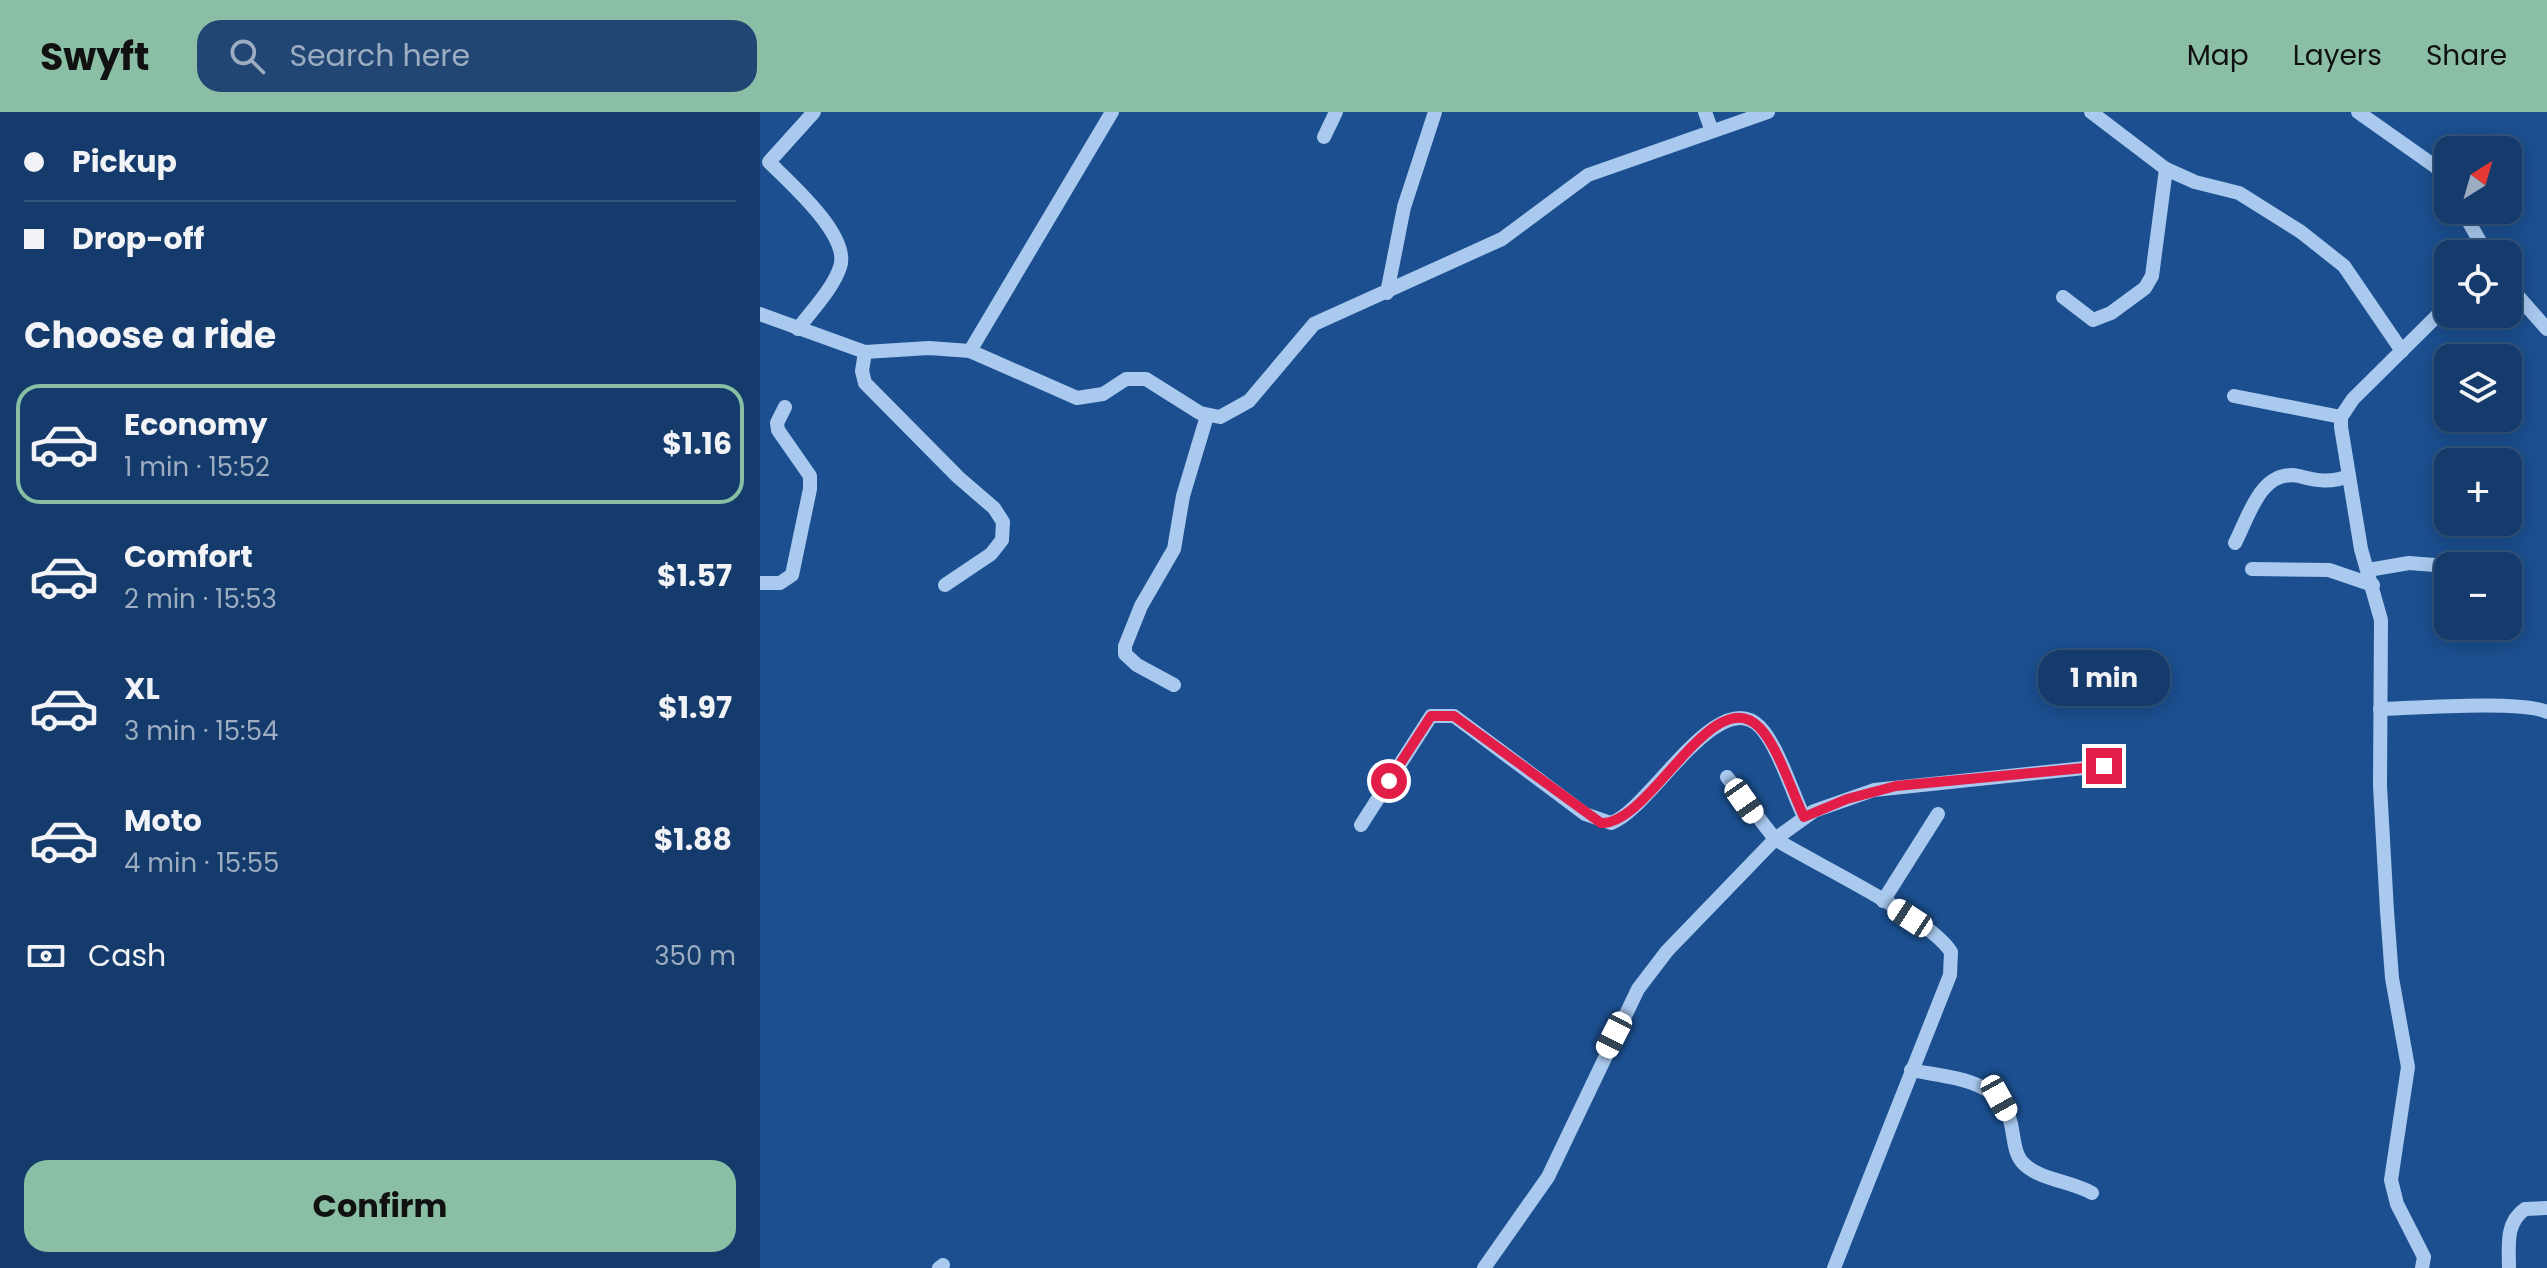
<!DOCTYPE html>
<html lang="en">
<head>
<meta charset="utf-8">
<style>
  :root { --surface:#143b6b; --page:#214673; --text:#f1f3f6; --muted:#9dadc1; --line:#33557e; --accent:#8abfa5 }
  body { margin:0; font-family:Poppins,sans-serif; background:var(--page); color:var(--text); height:100vh; display:flex; flex-direction:column; font-size:30px; white-space:nowrap }
  * { box-sizing:border-box; margin:0 }
  p { font-size:26px; color:var(--muted) }
  .icon { flex:none; width:44px; height:44px; fill:none; stroke:currentColor; stroke-width:2; stroke-linecap:round; stroke-linejoin:round }
  .map { position:relative; flex:1; overflow:hidden }
  .panel { display:flex; flex-direction:column; background:var(--surface); width:760px }
  .panel>* { flex:none }
  .guide { display:grid; align-content:center; height:176px; padding:0 24px; background:var(--surface) }
  .needle { width:52px; rotate:37deg }
  .buttons { position:absolute; left:1674px; top:24px; display:grid; gap:16px }
  .buttons a { display:grid; place-items:center; width:88px; height:88px; border-radius:16px; background:var(--surface); box-shadow:0 4px 20px #0003,0 0 0 2px var(--line); font-size:40px }
  .end { position:absolute; width:36px; height:36px; margin:-18px; border:10px solid #e11d48; background:#fff; box-shadow:0 0 0 4px #fff }
  .from { border-radius:50% }
  .bubble { position:absolute; height:56px; border-radius:24px; background:var(--surface); box-shadow:0 4px 20px #0003,0 0 0 2px var(--line); font-size:26px; font-weight:700; line-height:56px; text-align:center }
  .car { position:absolute; width:24px; height:48px; margin:-24px -12px; border-radius:10px; box-shadow:0 0 6px 2px #0007; background:linear-gradient(#fff 24%,#345 0 40%,#fff 0 76%,#345 0 86%,#fff 0) }
  .guide b { display:flex; align-items:center; gap:28px; height:76px; font-size:30px }
  .guide b+b { border-top:2px solid var(--line) }
  .guide i { width:20px; height:20px; background:var(--text) }
  ul { padding:0; list-style:none }
  li { display:flex; align-items:center; gap:24px; height:120px; margin:0 16px 12px; padding:0 8px; border:4px solid transparent; border-radius:24px }
  li div { flex:1 }
  li b { display:block; font-size:30px }
  li em { font-style:normal; font-weight:700 }
  li.active { border-color:var(--accent) }
  li>.icon { width:72px; height:72px; stroke-width:1.5 }
  h2 { padding:0 24px; font-size:36px; line-height:96px }
  .pay { display:flex; align-items:center; gap:20px; height:88px; padding:0 24px; font-size:30px }
  .pay p { margin-inline-start:auto }
  .button { display:flex; gap:16px; margin-top:auto; padding:16px 24px }
  .button a { flex:1; height:92px; border-radius:24px; background:var(--accent); color:#111; font-size:32px; font-weight:700; line-height:92px; text-align:center }
  header { display:flex; align-items:center; gap:48px; box-sizing:border-box; height:112px; padding:0 40px; background:var(--accent); color:#111 }
  header strong { font-size:38px }
  nav { display:flex; gap:44px; margin-inline-start:auto; font-size:28px }
  .search { width:560px; height:72px; background:var(--page); display:flex; align-items:center; gap:20px; box-sizing:border-box; padding:0 28px; border-radius:24px; color:var(--muted); font-size:30px }
  main { display:flex; flex:1; min-height:0 }
  .map>svg:first-child { display:block }
  .lines { fill:none; stroke-linecap:round; stroke-linejoin:round }
  .minor { stroke:#a9c9ee; stroke-width:14 }
  .route { stroke:#e11d48; stroke-width:10 }
</style>
</head>
<body>
<header>
<strong>Swyft</strong>
<div class="search"><svg class="icon" aria-label="search" viewBox="0 0 24 24"><circle cx="10" cy="10" r="6"/><path d="M15 15l6 6"/></svg>Search here</div>
<nav><a>Map</a><a>Layers</a><a>Share</a></nav>
</header>
<main>
<section class="panel">
<div class="guide">
<b><i class="from"></i>Pickup</b>
<b><i></i>Drop-off</b>
</div>
<h2>Choose a ride</h2>
<ul>
<li class="active"><svg class="icon" aria-label="car" viewBox="0 0 24 24"><path d="M5 17H2v-5l4-1 3-4h7l3 4 3 1v5h-3M9 17h6M6 11h13"/><circle cx="7" cy="17" r="2"/><circle cx="17" cy="17" r="2"/></svg><div><b>Economy</b><p>1 min · 15:52</p></div><em>$1.16</em></li>
<li><svg class="icon" aria-label="car" viewBox="0 0 24 24"><path d="M5 17H2v-5l4-1 3-4h7l3 4 3 1v5h-3M9 17h6M6 11h13"/><circle cx="7" cy="17" r="2"/><circle cx="17" cy="17" r="2"/></svg><div><b>Comfort</b><p>2 min · 15:53</p></div><em>$1.57</em></li>
<li><svg class="icon" aria-label="car" viewBox="0 0 24 24"><path d="M5 17H2v-5l4-1 3-4h7l3 4 3 1v5h-3M9 17h6M6 11h13"/><circle cx="7" cy="17" r="2"/><circle cx="17" cy="17" r="2"/></svg><div><b>XL</b><p>3 min · 15:54</p></div><em>$1.97</em></li>
<li><svg class="icon" aria-label="car" viewBox="0 0 24 24"><path d="M5 17H2v-5l4-1 3-4h7l3 4 3 1v5h-3M9 17h6M6 11h13"/><circle cx="7" cy="17" r="2"/><circle cx="17" cy="17" r="2"/></svg><div><b>Moto</b><p>4 min · 15:55</p></div><em>$1.88</em></li>
</ul>
<div class="pay"><svg class="icon" aria-label="cash" viewBox="0 0 24 24"><path d="M3 7h18v10H3z"/><circle cx="12" cy="12" r="2"/></svg>Cash<p>350 m</p></div>
<div class="button"><a>Confirm</a></div>
</section>
<div class="map">
<svg width="1787" height="1156" viewBox="0 0 1787 1156">
  <rect width="100%" height="100%" fill="#1b4f8f"/>
  <g class="lines">
    <g class="minor">
      <path d="M945,0l7,19"/>
      <path d="M1331,0l75,57 29,13 44,11 62,39 43,34 58,85"/>
      <path d="M1598,0l78,55 12,16"/>
      <path d="M564,25l12,-25"/>
      <path d="M1702,98l25,44"/>
      <path d="M1748,173l39,44"/>
      <path d="M627,181l17,-86 31,-95"/>
      <path d="M1303,185l30,23 18,-7 34,-25 7,-12 14,-107"/>
      <path d="M0,202l105,38 64,-4 41,3 107,47 26,-4 23,-15h20l54,34 20,4 29,-16 65,-77 188,-85 86,-64 180,-63"/>
      <path d="M38,217c13,-18 35,-40 42,-62 11,-31 -50,-84 -71,-105l45,-50"/>
      <path d="M210,239l142,-239"/>
      <path d="M105,240l-3,19 3,12 93,94 36,31 9,14 -1,18 -11,14 -46,31"/>
      <path d="M1474,284l107,21"/>
      <path d="M1475,431c14,-27 26,-75 64,-67 18,5 32,7 50,0"/>
      <path d="M1492,457l77,1 44,15"/>
      <path d="M1608,458l41,-7 38,3"/>
      <path d="M0,471h20l12,-8 18,-86v-13l-32,-46 -1,-7 8,-16"/>
      <path d="M414,573l-37,-20 -12,-11v-8l16,-40 33,-57 9,-53 24,-80"/>
      <path d="M1620,597c33,-1 142,-9 167,3"/>
      <path d="M967,665l48,62 39,-28 60,-21 230,-24"/>
      <path d="M601,713l70,-109h23l131,98 26,9c39,-13 106,-139 149,-96 18,19 32,65 44,90"/>
      <path d="M1123,789l55,-87"/>
      <path d="M1151,958c38,8 90,8 100,54 3,13 3,31 13,40 16,16 48,17 68,29"/>
      <path d="M179,1156l4,-3"/>
      <path d="M724,1156l64,-91 90,-188 29,-38 108,-112c40,25 154,78 176,113l-1,23 -116,293"/>
      <path d="M1662,1156l2,-11 -27,-53 -6,-24 17,-113 -16,-89 -5,-67 -7,-125 1,-166 -20,-71 -20,-122v-10l12,-18 95,-94"/>
      <path d="M1749,1156c0,-22 -4,-45 16,-59l22,-1"/>
    </g>
  </g>
  <g class="lines">
    <path class="route" d="M629,669l42,-65h23l147,107c49,3 112,-145 159,-95 18,19 32,64 44,89l43,-18 49,-13 208,-20"/>
  </g>
</svg>
<div class="buttons">
<a><svg class="needle" viewBox="-14 -14 28 28"><path d="M0-13l5 13h-10z" fill="#e53935"/><path d="M0 13l5-13h-10z" fill="#9dadc1"/></svg></a>
<a><svg class="icon" aria-label="locate" viewBox="0 0 24 24"><circle cx="12" cy="12" r="6"/><path d="M12 2v4M12 18v4M2 12h4M18 12h4"/></svg></a>
<a><svg class="icon" aria-label="layers" viewBox="0 0 24 24"><path d="M12 4l9 5-9 5-9-5zM3 14l9 5 9-5"/></svg></a>
<a>+</a>
<a>−</a>
</div>
<i class="end from" style="left:629px;top:669px"></i>
<i class="end" style="left:1344px;top:654px"></i>
<div class="bubble" style="left:1278px;top:538px;width:132px">1 min</div>
<i class="car" style="left:984px;top:689px;rotate:145deg"></i>
<i class="car" style="left:1150px;top:806px;rotate:303deg"></i>
<i class="car" style="left:854px;top:923px;rotate:207deg"></i>
<i class="car" style="left:1239px;top:986px;rotate:151deg"></i>
</div>
</main>
</body>
</html>
